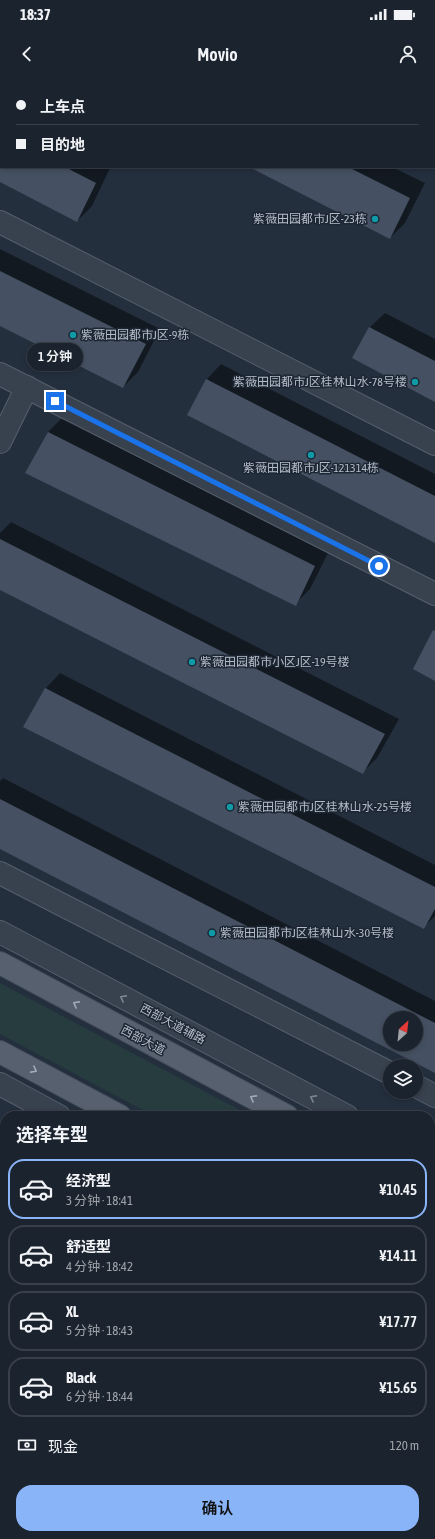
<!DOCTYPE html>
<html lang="zh">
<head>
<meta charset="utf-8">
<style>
  :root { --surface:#1b232e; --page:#242b36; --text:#f1f3f6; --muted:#a0a4aa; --line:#39404a; --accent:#8ab4f8 }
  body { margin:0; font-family:"Asap Condensed","Noto Sans SC",sans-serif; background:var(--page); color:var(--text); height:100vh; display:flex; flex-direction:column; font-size:15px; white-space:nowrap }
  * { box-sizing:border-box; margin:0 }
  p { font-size:13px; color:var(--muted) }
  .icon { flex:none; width:22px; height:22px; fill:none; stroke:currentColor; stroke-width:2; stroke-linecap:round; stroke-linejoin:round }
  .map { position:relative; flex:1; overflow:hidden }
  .panel { position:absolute; left:0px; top:1031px; width:435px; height:428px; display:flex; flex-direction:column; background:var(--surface); border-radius:16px 16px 0 0; box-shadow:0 2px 6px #0003,0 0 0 1px var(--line) }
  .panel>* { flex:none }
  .top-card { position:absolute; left:0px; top:0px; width:435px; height:88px; box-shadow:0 2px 6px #0003,0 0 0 1px var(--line); display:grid; align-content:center; height:88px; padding:0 16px; background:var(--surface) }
  .needle { width:26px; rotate:27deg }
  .buttons { position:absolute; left:383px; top:931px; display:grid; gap:8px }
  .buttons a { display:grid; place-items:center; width:40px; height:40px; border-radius:50%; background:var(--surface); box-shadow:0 2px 6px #0003,0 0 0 1px var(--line); font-size:20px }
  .end { position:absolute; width:18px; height:18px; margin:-9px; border:5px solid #1a73e8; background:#fff; box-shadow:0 0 0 2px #fff }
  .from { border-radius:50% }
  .bubble { position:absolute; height:28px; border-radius:14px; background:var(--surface); box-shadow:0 2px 6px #0003,0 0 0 1px var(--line); font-size:13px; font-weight:600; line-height:28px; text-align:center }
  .top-card b { display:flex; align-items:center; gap:14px; height:38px; font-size:15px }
  .top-card b+b { border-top:1px solid var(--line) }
  .top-card i { width:10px; height:10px; background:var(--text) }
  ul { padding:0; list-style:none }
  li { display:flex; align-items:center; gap:12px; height:60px; margin:0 8px 6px; padding:0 8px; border:2px solid var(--line); border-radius:16px }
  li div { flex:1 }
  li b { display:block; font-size:15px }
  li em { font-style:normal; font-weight:600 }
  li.current { border-color:var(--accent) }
  li>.icon { width:36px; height:36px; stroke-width:1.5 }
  h2 { padding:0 16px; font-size:18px; line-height:48px }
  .pay { display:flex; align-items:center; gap:10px; height:44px; padding:0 16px; font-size:15px }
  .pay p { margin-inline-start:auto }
  .button { display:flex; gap:8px; margin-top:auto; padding:8px 16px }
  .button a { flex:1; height:46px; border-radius:16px; background:var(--accent); color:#111; font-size:16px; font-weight:600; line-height:46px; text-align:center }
  .status { display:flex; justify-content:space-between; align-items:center; height:28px; padding:0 20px; background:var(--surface); direction:ltr }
  .status svg { height:11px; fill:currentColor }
  header { display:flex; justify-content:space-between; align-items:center; height:52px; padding:0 16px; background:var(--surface); font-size:18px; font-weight:600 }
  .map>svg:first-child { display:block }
  .green { fill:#263c3f }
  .shadow { fill:#0007; fill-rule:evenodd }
  .building { fill:#455162; fill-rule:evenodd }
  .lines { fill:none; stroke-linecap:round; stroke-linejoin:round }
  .street-casing { stroke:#565f6c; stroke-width:24 }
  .secondary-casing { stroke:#565f6c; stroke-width:24 }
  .primary-casing { stroke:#414a57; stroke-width:24 }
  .street { stroke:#38414e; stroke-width:22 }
  .secondary { stroke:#465061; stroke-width:22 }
  .primary { stroke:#56606e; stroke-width:22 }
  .oneway { stroke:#7c8592 }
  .oneway2 { stroke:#a1aab7 }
  .route { stroke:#1a73e8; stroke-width:5 }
  .culture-dot { fill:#0f9aa8; stroke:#1d2633; stroke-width:1.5 }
  .labels { text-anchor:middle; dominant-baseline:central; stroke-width:3; stroke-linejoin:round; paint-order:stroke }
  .poi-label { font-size:12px; fill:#b4bcc9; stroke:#1d2633; text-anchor:start }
  .street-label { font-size:12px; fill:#b4bcc9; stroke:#1d2633 }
</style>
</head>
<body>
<div class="status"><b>18:37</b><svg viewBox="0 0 49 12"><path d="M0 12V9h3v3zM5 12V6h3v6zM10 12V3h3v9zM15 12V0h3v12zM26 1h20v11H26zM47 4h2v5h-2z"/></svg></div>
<header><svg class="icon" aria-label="back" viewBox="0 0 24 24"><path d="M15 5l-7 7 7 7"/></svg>Movio<svg class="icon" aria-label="person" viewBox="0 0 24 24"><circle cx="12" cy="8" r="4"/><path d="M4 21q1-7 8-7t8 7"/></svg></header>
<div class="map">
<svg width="435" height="1459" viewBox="0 0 435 1459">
  <rect width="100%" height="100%" fill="#242f3e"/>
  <g class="green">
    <path d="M0,903l251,133h-97l-154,-82z"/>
    <path d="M430,1131l5,3v52l-5,-3z"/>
  </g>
  <g class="shadow">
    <path d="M166,0h53l2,1h-56z"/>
    <path d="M0,32l1,55 109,1 -18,38 -15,15 -77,-40z"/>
    <path d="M251,87h141l33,16 -20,40 -15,15z"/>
    <path d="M0,169l160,80 -22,43 -15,15 -123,-62z"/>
    <path d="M385,233l50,26v62l-65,-74z"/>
    <path d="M221,284l214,110v68l-228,-163z"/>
    <path d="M63,337l266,134 -19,38 -15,15 -247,-172z"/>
    <path d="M11,442l388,197 -22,39 -15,15 -362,-185v-55z"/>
    <path d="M60,593l375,192v51l-11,11 -378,-239z"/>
    <path d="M3,698l432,223v71l-435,-225v-66zM390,938h26v26h-26z"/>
    <path d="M0,1087l5,2v83l-5,-2z"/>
    <path d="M430,1306l5,3v150h-134l-4,-5h133z"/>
    <path d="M0,1438l5,1v12h-5z"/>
    <path d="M0,1453l34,5v-2l-12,-2h16l-1,5h-37z"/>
  </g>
  <g class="building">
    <path d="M0,87h65l31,16 -19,39 -77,-40z"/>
    <path d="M249,87h99l62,31 -20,41z"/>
    <path d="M0,191l146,73 -23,44 -123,-62z"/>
    <path d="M369,247l66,34v41l-83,-44z"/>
    <path d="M206,299l229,117v47l-248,-128z"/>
    <path d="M48,352l267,134 -19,40 -271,-133z"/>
    <path d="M0,459l385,195 -22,40 -363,-184z"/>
    <path d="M433,550l2,1v50l-22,-12z"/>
    <path d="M45,608l390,199v22l-11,20 -401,-202z"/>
    <path d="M0,719l435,224v50l-435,-224zM390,938h26v26h-26z"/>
    <path d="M0,1118l5,3v53l-5,-3z"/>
    <path d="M430,1328l5,3v128h-135l-4,-5h134z"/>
    <path d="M0,1452h5v2l24,2 -1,3h-28z"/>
  </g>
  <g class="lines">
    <g class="street-casing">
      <g id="street">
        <path d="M351,0l2,1"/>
        <path d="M434,42h1"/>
        <path d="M0,142l435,222"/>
        <path d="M0,294l435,220"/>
        <path d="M0,362l27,-55"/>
        <path d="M0,793l390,200"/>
        <path d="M0,852l347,184"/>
        <path d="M0,1004l59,32"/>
        <path d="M416,1006l19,10"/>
        <path d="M430,1080l5,3"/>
        <path d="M430,1235l5,3"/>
      </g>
    </g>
    <g class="secondary-casing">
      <g id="secondary">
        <path d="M0,1374l5,1"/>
        <path d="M178,1454l7,5"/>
      </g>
    </g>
    <g class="primary-casing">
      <g id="primary">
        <path d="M0,883l287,153"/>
        <path d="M0,972l120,64"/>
        <path d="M430,1112l5,3"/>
        <path d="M430,1201l5,3"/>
      </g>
    </g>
    <use href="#street" class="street"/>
    <use href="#secondary" class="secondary"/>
    <use href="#primary" class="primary"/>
  </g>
  <defs><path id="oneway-chevron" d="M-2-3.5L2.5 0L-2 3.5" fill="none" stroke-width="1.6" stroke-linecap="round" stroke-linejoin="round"/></defs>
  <g class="oneway">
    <use href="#oneway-chevron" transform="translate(123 918) rotate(-152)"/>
    <use href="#oneway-chevron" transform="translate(313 1018) rotate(-152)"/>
  </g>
  <g class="oneway2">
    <use href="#oneway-chevron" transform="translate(76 924) rotate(-152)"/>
    <use href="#oneway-chevron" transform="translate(34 990) rotate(28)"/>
    <use href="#oneway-chevron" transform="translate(253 1018) rotate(-152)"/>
  </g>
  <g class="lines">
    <path class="route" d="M55,321l324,165"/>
  </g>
  <g class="culture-dot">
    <circle cx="375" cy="139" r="4"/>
    <circle cx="73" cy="255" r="4"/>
    <circle cx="415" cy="302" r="4"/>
    <circle cx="311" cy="375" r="4"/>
    <circle cx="192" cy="582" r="4"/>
    <circle cx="230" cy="727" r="4"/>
    <circle cx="212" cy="853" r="4"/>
  </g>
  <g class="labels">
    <g class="poi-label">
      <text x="367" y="139" text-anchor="end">紫薇田园都市J区-23栋</text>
      <text x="81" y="255">紫薇田园都市J区-9栋</text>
      <text x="407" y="302" text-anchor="end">紫薇田园都市J区桂林山水-78号楼</text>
      <text x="311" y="388" text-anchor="middle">紫薇田园都市J区-121314栋</text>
      <text x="200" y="582">紫薇田园都市小区J区-19号楼</text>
      <text x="238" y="727">紫薇田园都市J区桂林山水-25号楼</text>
      <text x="220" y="853">紫薇田园都市J区桂林山水-30号楼</text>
    </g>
    <g class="street-label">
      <text transform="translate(173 944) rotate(28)">西部大道辅路</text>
      <text transform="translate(143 960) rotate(28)">西部大道</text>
    </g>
  </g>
</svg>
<div class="buttons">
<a><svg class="needle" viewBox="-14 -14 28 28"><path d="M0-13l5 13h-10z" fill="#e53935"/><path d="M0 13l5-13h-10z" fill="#a0a4aa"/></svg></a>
<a><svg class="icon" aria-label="layers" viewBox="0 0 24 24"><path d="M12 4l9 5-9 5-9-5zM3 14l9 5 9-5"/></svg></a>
</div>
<i class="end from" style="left:379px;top:486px"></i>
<i class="end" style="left:55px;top:321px"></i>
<div class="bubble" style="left:27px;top:263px;width:56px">1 分钟</div>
<div class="top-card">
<b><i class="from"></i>上车点</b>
<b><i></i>目的地</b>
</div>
<section class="panel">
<h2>选择车型</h2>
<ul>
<li class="current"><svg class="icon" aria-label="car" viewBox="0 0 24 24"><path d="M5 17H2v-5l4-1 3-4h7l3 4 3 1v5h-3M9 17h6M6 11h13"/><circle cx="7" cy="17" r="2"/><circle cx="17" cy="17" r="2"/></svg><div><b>经济型</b><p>3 分钟 · 18:41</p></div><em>¥10.45</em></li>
<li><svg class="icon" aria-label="car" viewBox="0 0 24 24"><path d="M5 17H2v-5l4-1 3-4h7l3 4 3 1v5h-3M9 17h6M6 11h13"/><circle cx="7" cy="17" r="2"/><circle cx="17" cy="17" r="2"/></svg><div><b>舒适型</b><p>4 分钟 · 18:42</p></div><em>¥14.11</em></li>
<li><svg class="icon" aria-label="car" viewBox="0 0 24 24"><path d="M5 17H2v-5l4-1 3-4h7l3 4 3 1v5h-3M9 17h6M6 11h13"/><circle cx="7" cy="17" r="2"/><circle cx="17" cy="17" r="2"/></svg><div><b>XL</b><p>5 分钟 · 18:43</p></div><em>¥17.77</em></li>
<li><svg class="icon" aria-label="car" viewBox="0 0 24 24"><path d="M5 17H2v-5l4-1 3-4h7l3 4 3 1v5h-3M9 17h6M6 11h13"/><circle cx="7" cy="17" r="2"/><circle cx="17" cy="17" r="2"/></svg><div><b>Black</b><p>6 分钟 · 18:44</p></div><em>¥15.65</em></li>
</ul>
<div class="pay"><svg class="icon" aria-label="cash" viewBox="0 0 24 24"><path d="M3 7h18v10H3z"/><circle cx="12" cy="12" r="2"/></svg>现金<p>120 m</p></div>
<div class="button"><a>确认</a></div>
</section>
</div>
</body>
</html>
